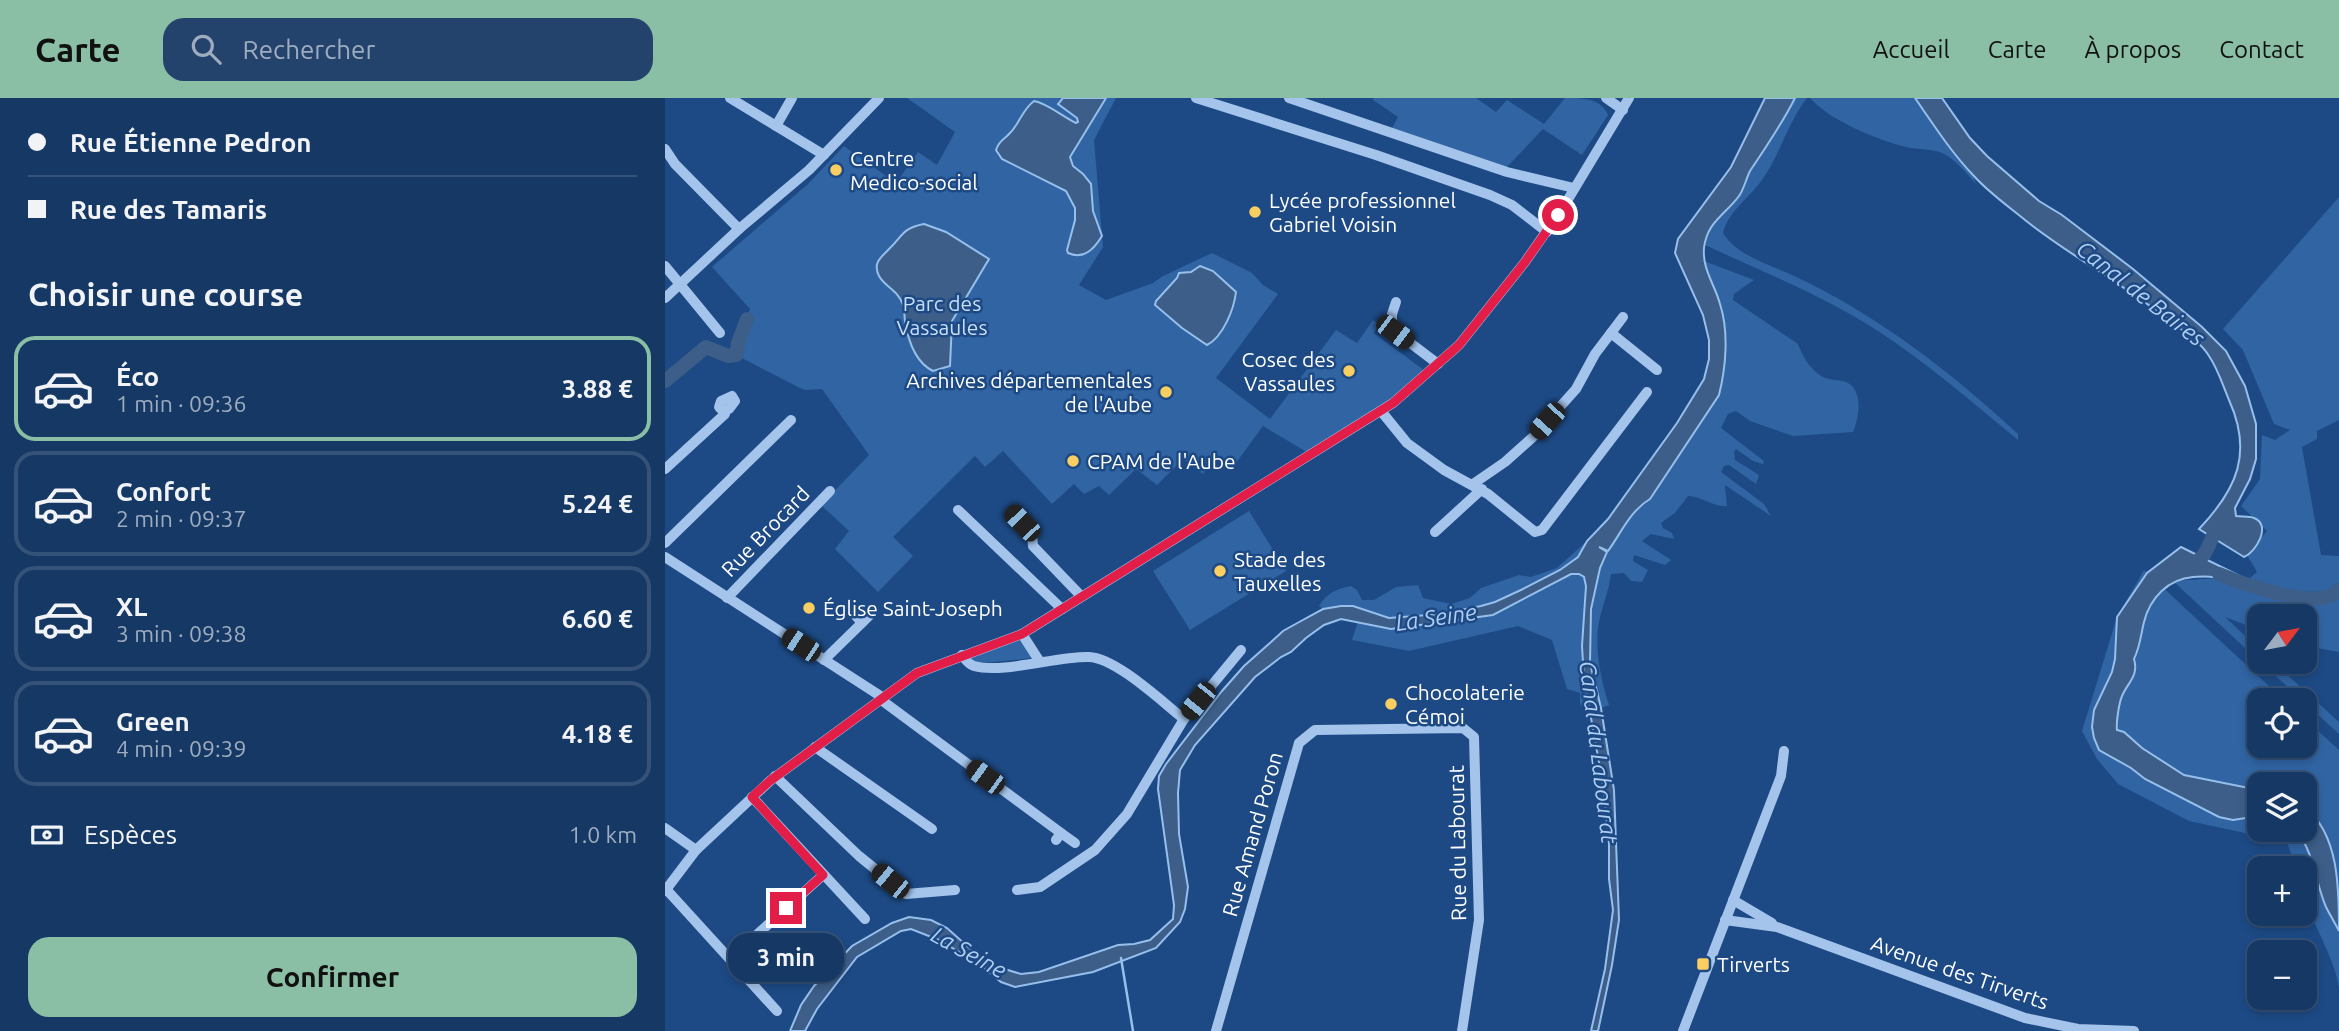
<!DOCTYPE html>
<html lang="fr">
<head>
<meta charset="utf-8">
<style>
  :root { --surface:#163864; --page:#23436d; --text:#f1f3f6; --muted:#9eacbf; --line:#355278; --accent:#8abfa5 }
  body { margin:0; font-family:Ubuntu,sans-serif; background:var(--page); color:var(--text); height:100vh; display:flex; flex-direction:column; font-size:26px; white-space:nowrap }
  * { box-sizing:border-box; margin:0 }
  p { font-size:23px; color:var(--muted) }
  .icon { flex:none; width:38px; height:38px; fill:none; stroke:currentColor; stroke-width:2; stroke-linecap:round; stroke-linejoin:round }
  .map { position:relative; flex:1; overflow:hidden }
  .sheet { display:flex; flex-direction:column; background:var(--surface); width:665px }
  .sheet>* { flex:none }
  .guide { display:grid; align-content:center; height:154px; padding:0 28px; background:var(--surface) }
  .needle { width:46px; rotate:58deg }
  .tools { position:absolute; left:1582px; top:506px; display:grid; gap:14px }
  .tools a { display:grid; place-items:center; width:70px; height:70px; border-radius:14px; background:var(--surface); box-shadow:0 4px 10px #0003,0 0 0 2px var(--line); font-size:35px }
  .end { position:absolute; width:32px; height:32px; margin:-16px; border:9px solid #e11d48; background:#fff; box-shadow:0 0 0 4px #fff }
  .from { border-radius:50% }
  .bubble { position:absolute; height:49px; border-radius:21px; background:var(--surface); box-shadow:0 4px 10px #0003,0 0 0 2px var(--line); font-size:23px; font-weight:600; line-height:49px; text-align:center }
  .car { position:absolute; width:21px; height:42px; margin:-21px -10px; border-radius:9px; box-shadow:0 0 5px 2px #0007; background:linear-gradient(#222 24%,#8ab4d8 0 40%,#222 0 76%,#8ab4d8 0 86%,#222 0) }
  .guide b { display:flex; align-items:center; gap:24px; height:66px; font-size:26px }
  .guide b+b { border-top:2px solid var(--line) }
  .guide i { width:18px; height:18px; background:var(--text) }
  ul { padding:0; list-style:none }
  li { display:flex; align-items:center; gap:21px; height:105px; margin:0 14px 10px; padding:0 14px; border:4px solid var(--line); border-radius:21px }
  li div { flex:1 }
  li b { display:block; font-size:26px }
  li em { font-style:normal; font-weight:600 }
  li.current { border-color:var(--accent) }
  li>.icon { width:63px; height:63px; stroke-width:1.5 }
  h2 { padding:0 28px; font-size:32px; line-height:84px }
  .pay { display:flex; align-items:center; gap:18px; height:77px; padding:0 28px; font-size:26px }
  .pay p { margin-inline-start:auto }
  .action { display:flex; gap:14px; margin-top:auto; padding:14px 28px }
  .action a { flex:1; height:80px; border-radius:21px; background:var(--accent); color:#111; font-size:28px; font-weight:600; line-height:80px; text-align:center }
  header { display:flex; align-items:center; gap:42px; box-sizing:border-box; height:98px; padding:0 35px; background:var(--accent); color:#111 }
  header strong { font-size:33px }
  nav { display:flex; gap:38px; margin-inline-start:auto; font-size:24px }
  .search { width:490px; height:63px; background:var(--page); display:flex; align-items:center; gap:18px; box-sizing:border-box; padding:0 24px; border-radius:21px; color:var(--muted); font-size:26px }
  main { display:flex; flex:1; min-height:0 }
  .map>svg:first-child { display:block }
  .green { fill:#3064a3; fill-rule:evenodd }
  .water { fill:#3c5e88; stroke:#97bfec; stroke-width:2 }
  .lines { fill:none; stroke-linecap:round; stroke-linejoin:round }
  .stream { stroke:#97bfec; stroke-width:2.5 }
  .river { stroke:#3c5e88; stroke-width:14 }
  .minor { stroke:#a4c4eb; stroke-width:10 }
  .route { stroke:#e11d48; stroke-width:9 }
  .poi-dot { fill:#fbce62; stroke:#1d4a85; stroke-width:2.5 }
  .labels { text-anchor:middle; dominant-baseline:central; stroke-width:5; stroke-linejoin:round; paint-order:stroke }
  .poi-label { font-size:21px; fill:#fff; stroke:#1d4a85; text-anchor:start }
  .park-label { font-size:21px; fill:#c9def8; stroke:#1d4a85 }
  .street-label { font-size:21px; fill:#fff; stroke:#1d4a85 }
  .water-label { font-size:23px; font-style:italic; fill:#afcef2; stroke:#1d4a85 }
</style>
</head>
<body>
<header>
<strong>Carte</strong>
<div class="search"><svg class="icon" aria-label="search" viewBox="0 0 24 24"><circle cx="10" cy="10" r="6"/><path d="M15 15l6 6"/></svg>Rechercher</div>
<nav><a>Accueil</a><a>Carte</a><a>À propos</a><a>Contact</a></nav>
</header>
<main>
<section class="sheet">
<div class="guide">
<b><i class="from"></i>Rue Étienne Pedron</b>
<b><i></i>Rue des Tamaris</b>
</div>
<h2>Choisir une course</h2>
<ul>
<li class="current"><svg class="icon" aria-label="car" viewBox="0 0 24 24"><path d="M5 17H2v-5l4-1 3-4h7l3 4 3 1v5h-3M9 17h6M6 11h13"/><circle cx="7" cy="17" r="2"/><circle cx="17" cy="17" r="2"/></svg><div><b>Éco</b><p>1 min · 09:36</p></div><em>3.88 €</em></li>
<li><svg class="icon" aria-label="car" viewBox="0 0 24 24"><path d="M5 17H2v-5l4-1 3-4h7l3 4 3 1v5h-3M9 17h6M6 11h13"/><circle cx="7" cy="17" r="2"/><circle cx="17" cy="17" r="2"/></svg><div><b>Confort</b><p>2 min · 09:37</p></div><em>5.24 €</em></li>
<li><svg class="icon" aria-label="car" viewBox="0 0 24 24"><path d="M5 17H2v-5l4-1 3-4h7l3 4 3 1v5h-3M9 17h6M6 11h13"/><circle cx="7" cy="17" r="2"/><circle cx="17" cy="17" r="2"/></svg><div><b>XL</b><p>3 min · 09:38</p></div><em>6.60 €</em></li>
<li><svg class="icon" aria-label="car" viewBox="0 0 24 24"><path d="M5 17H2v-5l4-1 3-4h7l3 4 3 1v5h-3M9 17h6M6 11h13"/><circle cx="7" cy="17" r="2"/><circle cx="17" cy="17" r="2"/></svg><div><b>Green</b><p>4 min · 09:39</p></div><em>4.18 €</em></li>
</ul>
<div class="pay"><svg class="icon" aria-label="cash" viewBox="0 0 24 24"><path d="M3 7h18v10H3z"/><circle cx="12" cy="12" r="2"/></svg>Espèces<p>1.0 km</p></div>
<div class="action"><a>Confirmer</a></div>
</section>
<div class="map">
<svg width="1674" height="933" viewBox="0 0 1674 933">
  <rect width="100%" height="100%" fill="#1d4a85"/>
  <g class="green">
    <path d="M242,0h209l-22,42 9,107 -24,38 27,15 47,-17 10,-7 49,-23 40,20 11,12 15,9 -62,84 54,41 66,-89 21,13 16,-23 6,4 -5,9 51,38 -52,45 -63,38 -47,-28 -33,45 -14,-12 -13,15 -20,-15 -26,26 -21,-16 -27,26 -10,-9 -15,8 -10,-10 -22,20 -49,-53 -18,16 -10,-11 -82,81 20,19 -35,36 -43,-43 14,-18 -28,-26 48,-50 -47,-66 -17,1 -7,-3 -62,-32 2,-12 12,-34 -38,-42 96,-83 36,-38 52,37 22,-31 19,13 18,-33z"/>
    <path d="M709,0h102l20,14 11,-12 37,24 21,-26c18,0 36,0 43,17l-26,40 -39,-26 -36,38 -115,-39 6,-11 -25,-17z"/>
    <path d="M1130,0h12c-19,24 -27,57 -45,82 -13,18 -34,32 -39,53 13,22 45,31 67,41 85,39 160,97 228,160v6c-46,-38 -91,-77 -140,-109 -54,-35 -115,-59 -173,-86 7,-23 18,-30 33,-48 6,-7 7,-17 12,-25 15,-25 32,-48 45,-74z"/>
    <path d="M1145,0h105l58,78 3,8c-9,-10 -20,-24 -32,-30 -11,-6 -26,-4 -38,-7 -29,-7 -77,-27 -96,-49z"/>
    <path d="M1674,99v223l-22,11v8l-15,8 19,108 18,1v96l-34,-6v-30h-46v14l-34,-13 34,32v12l-86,-80 45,-3 24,7 15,-13 -10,-17 20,-24 -26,-25 19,-27 2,-44 13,5 15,-10 -16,-6 -31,-74 -20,-21z"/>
    <path d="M1039,163l50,19 -20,14 -1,6 65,44c4,11 11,24 22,31 8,6 17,4 26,7 18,7 13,37 7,50l-60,4 -43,-15 -14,-10 -8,3 -7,14 43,33 -1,3 -10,-3 -17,-12 -2,3 1,8 24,15 -3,9 -27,-19 -5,1 -3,6 43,32 7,12 -46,-31 2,21c-14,1 -26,-10 -39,-10l-13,17 -14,10 2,5 9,5 2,6 -23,-5 -9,7 29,19 -6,5 -31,-10 -1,6 15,9 -6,12 -11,-1 -7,-8 -13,1c-2,17 -9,32 -12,48 -5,25 2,59 10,83l-8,3 -11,-45 1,-54 9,-41 7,-16 26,-38 7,-10 10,-5 69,-104 4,-18v-65z"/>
    <path d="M584,413l37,60 -96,59 -37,-59z"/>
    <path d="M922,443l-9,16 -18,13 -65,32 -16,5 -38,7 -52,4 -36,-12 -30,3 -4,-3c8,-13 17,-17 32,-20l6,4 5,10h12l22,-13 22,-2 5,13 28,6 19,-6 11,-10 38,-13 12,2 26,-9z"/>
    <path d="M1479,472l140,130h-25v46h46v-27l34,31v238c-5,-33 -26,-60 -34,-93 -2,-8 0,-18 0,-27h-9l-9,-26 -98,-21 -71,-37 -21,-25 -15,-28 35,-114zM1594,686h46v46h-46z"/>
    <path d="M906,476h8l5,3 2,9 -2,93 6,32 -10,-7v-11l-13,-4 -15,-49 -34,-14 -109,25 -57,-11 6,-19 33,8 102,-13z"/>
    <path d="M349,541l8,3 10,16 -58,6 -4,-9z"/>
    <path d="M1595,564h13l66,60v12l-34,-31v-3h-3z"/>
  </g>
  <g class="water">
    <path d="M398,0h43l-36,59 3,9 10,8 8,10 2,27 9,25c-8,13 -18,24 -34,17l-1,-3 8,-30v-12l-9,-17 -64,-32 -6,-9c3,-10 8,-10 14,-17 10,-10 12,-23 24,-32 13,2 29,16 42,22l2,-1 -1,-4 -19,-14z"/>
    <path d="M1100,0h30c-13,26 -29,49 -45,73 -4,8 -6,18 -11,25 -14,19 -32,26 -35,52 -2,21 11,37 16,56 9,28 6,63 -1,91l-69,104c-19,11 -29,34 -42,52l-9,-4 8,5 -7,16 -9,41 -1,54 11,45 13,82 5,130 -7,45 -14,66h-7l14,-62 8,-59 -4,-31v-35l-6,-59 -19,-106 -2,-33 4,-60 -2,-9 -5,-3h-8l-78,41 -102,14 -50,-10 -17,6 -18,13 -15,14 -10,5 -26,20 -60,68 -15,25 -2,23 1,41 9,53 -3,22 -5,13 -24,26 -63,24 -78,15 -14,-5 -19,-16 -43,-26 -28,-11 -10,2 -44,26 -40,52 -12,22h-15l11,-26 13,-19 38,-40 40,-23 17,-6 22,3 16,8 29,26 22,13 23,7 18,-2 79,-27 16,-1 16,-4 23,-21 1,-14 -16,-116 1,-13 7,-12 56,-73 22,-25 27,-24 12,-11 18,-10 22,-12 18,-3h12l36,12 52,-4 40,-8 14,-4 28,-13 37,-19 18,-13 9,-16 21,-22 69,-96 27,-44 5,-20v-19l-6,-25 -28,-62 3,-14 53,-72z"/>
    <path d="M1250,0h27l28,40 17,18 52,45 23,14 71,54 69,58 24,24 19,35 11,38v35l-6,20 -15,29 1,8c5,1 13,0 18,2 18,7 2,34 -10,39l-45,-28c38,-40 54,-76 30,-129 -6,-14 -11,-31 -20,-44 -8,-13 -23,-23 -35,-32 -47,-38 -101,-66 -149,-104 -17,-14 -37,-28 -52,-45 -22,-23 -40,-51 -58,-77z"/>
    <path d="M259,126l22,8 43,27 -37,62 -2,45 -17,5c-18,-9 -25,-31 -28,-50 -1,-6 0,-11 -2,-16 -4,-14 -18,-18 -24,-29 -7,-14 3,-19 11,-28 13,-13 13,-20 34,-24z"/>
    <path d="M535,168l13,5 23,21c-2,17 -13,45 -29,53l-25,-17 -27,-23 1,-4 21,-23 2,-5 12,-1z"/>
    <path d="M1516,449l61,30 -13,7c-15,-9 -19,-8 -36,-7 -25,2 -43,21 -49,45 -3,12 -4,25 -10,37 5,17 -6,23 -12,37 -3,7 -6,27 -5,34l7,2 18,16 42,27 75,15v26l-26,4 -14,-3 -74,-38 -14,-11 -32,-18 -5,-12 -2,-11 2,-17 18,-38 3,-13 2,-42 30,-44z"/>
    <path d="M1640,709c34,28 34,81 34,124 -4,-8 -9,-16 -13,-24 -11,-26 -12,-55 -30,-77h9z"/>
  </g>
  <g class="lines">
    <path class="stream" d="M456,860l12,73"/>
    <g class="river">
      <path d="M0,283l41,-34 22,9 8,-1 2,-12 9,-24"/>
      <path d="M1522,468c21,-5 24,-28 32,-46"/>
      <path d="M1554,476c24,10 101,38 120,16"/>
    </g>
    <g class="minor">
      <path d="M65,0l94,57"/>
      <path d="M531,0l180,57 114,40 22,10 35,27"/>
      <path d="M624,0l218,74 67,16"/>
      <path d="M941,0l17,12"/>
      <path d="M111,28l16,-28"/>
      <path d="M0,51l10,15 64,65"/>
      <path d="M0,168l55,67"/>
      <path d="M0,200l74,-69 70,-59 70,-72"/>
      <path d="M731,204l-4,12v15l46,35"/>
      <path d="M946,235l46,37"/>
      <path d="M67,298l3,5 -6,8 -7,1 -3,-3 2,-6z"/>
      <path d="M716,313l26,32 37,27 44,24 47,38 7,-2 105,-138"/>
      <path d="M0,371l60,-55v-4"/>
      <path d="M808,386l32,-22 28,-25 43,-48 19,-35 28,-37"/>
      <path d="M293,412l104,99"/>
      <path d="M347,414l20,22 1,12 48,50"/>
      <path d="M770,434l47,-43"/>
      <path d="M0,445l126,-123"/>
      <path d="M0,459l217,140"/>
      <path d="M62,500l103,-107"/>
      <path d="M357,536l18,28"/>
      <path d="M297,557c4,5 6,9 12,11 29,8 83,-10 115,-9 27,1 72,44 95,62"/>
      <path d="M159,562l45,-44 -6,-5 -7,5 6,7"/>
      <path d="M215,601l181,134 -5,7"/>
      <path d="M150,649l117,82"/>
      <path d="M110,678l84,80 47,38 49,-4"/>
      <path d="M87,699l113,122"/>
      <path d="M0,730l31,22"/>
      <path d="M396,735l14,10"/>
      <path d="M1,791l111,122"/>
      <path d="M352,792l23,-3 55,-37 32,-36 57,-95 57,-69"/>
      <path d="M0,793l31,-41 75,-70 146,-107 105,-39 371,-231 66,-58 66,-83 39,-56 65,-108"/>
      <path d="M1068,802l39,23"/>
      <path d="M1060,822l52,7 248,91 53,11 56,2"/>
      <path d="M65,861l93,-84"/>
      <path d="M551,933l83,-288 16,-13 148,-2 11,9 5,183 -17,111"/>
      <path d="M1018,933l98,-255 3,-25"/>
    </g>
  </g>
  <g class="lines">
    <path class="route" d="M121,810l37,-33 -71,-78 19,-17 146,-107 105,-39 371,-231 66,-58 66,-83 33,-47"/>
  </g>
  <g class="poi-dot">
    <circle cx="171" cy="72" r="7"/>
    <circle cx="590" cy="114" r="7"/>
    <circle cx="684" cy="273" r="7"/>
    <circle cx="501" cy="294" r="7"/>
    <circle cx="408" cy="363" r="7"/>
    <circle cx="555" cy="473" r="7"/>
    <circle cx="144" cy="510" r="7"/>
    <circle cx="726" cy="606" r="7"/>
    <rect x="1031" y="859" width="14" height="14" rx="3.5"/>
  </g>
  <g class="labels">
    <g class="poi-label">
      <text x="185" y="60">Centre<tspan x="185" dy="24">Medico-social</tspan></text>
      <text x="604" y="102">Lycée professionnel<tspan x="604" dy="24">Gabriel Voisin</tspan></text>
      <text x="670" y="261" text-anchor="end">Cosec des<tspan x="670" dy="24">Vassaules</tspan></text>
      <text x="487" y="282" text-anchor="end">Archives départementales<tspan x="487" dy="24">de l'Aube</tspan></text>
      <text x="422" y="363">CPAM de l'Aube</text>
      <text x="569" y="461">Stade des<tspan x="569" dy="24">Tauxelles</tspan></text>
      <text x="158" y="510">Église Saint-Joseph</text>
      <text x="740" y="594">Chocolaterie<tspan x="740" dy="24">Cémoi</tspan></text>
      <text x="1052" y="866">Tirverts</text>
    </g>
    <g class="park-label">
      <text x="277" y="205">Parc des<tspan x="277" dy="24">Vassaules</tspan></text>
    </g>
    <g class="street-label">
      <text transform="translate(100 433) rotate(-46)">Rue Brocard</text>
      <text transform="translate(587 736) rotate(-74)">Rue Amand Poron</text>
      <text transform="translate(792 745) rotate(-91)">Rue du Labourat</text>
      <text transform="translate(1295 874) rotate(19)">Avenue des Tirverts</text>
    </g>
    <g class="water-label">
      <text transform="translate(1476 195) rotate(38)">Canal de Baires</text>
      <text transform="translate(771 519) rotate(-8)">La Seine</text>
      <text transform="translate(934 654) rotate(83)">Canal du Labourat</text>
      <text transform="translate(304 854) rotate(29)">La Seine</text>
    </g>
  </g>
</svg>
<div class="tools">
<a><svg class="needle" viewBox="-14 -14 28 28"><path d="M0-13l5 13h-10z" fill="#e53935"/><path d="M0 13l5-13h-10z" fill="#9eacbf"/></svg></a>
<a><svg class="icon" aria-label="locate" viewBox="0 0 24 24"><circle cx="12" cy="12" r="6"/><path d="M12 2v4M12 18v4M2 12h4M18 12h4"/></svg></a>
<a><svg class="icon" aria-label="layers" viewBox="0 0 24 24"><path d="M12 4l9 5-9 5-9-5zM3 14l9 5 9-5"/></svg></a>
<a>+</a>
<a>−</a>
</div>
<i class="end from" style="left:893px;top:117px"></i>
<i class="end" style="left:121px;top:810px"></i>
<div class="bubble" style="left:63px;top:835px;width:116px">3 min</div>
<i class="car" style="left:730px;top:234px;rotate:127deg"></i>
<i class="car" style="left:882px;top:323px;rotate:222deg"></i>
<i class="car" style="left:357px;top:425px;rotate:316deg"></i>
<i class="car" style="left:136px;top:547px;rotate:303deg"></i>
<i class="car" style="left:533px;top:603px;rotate:219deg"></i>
<i class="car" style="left:320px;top:679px;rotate:306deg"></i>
<i class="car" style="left:225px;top:783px;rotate:309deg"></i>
</div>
</main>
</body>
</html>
